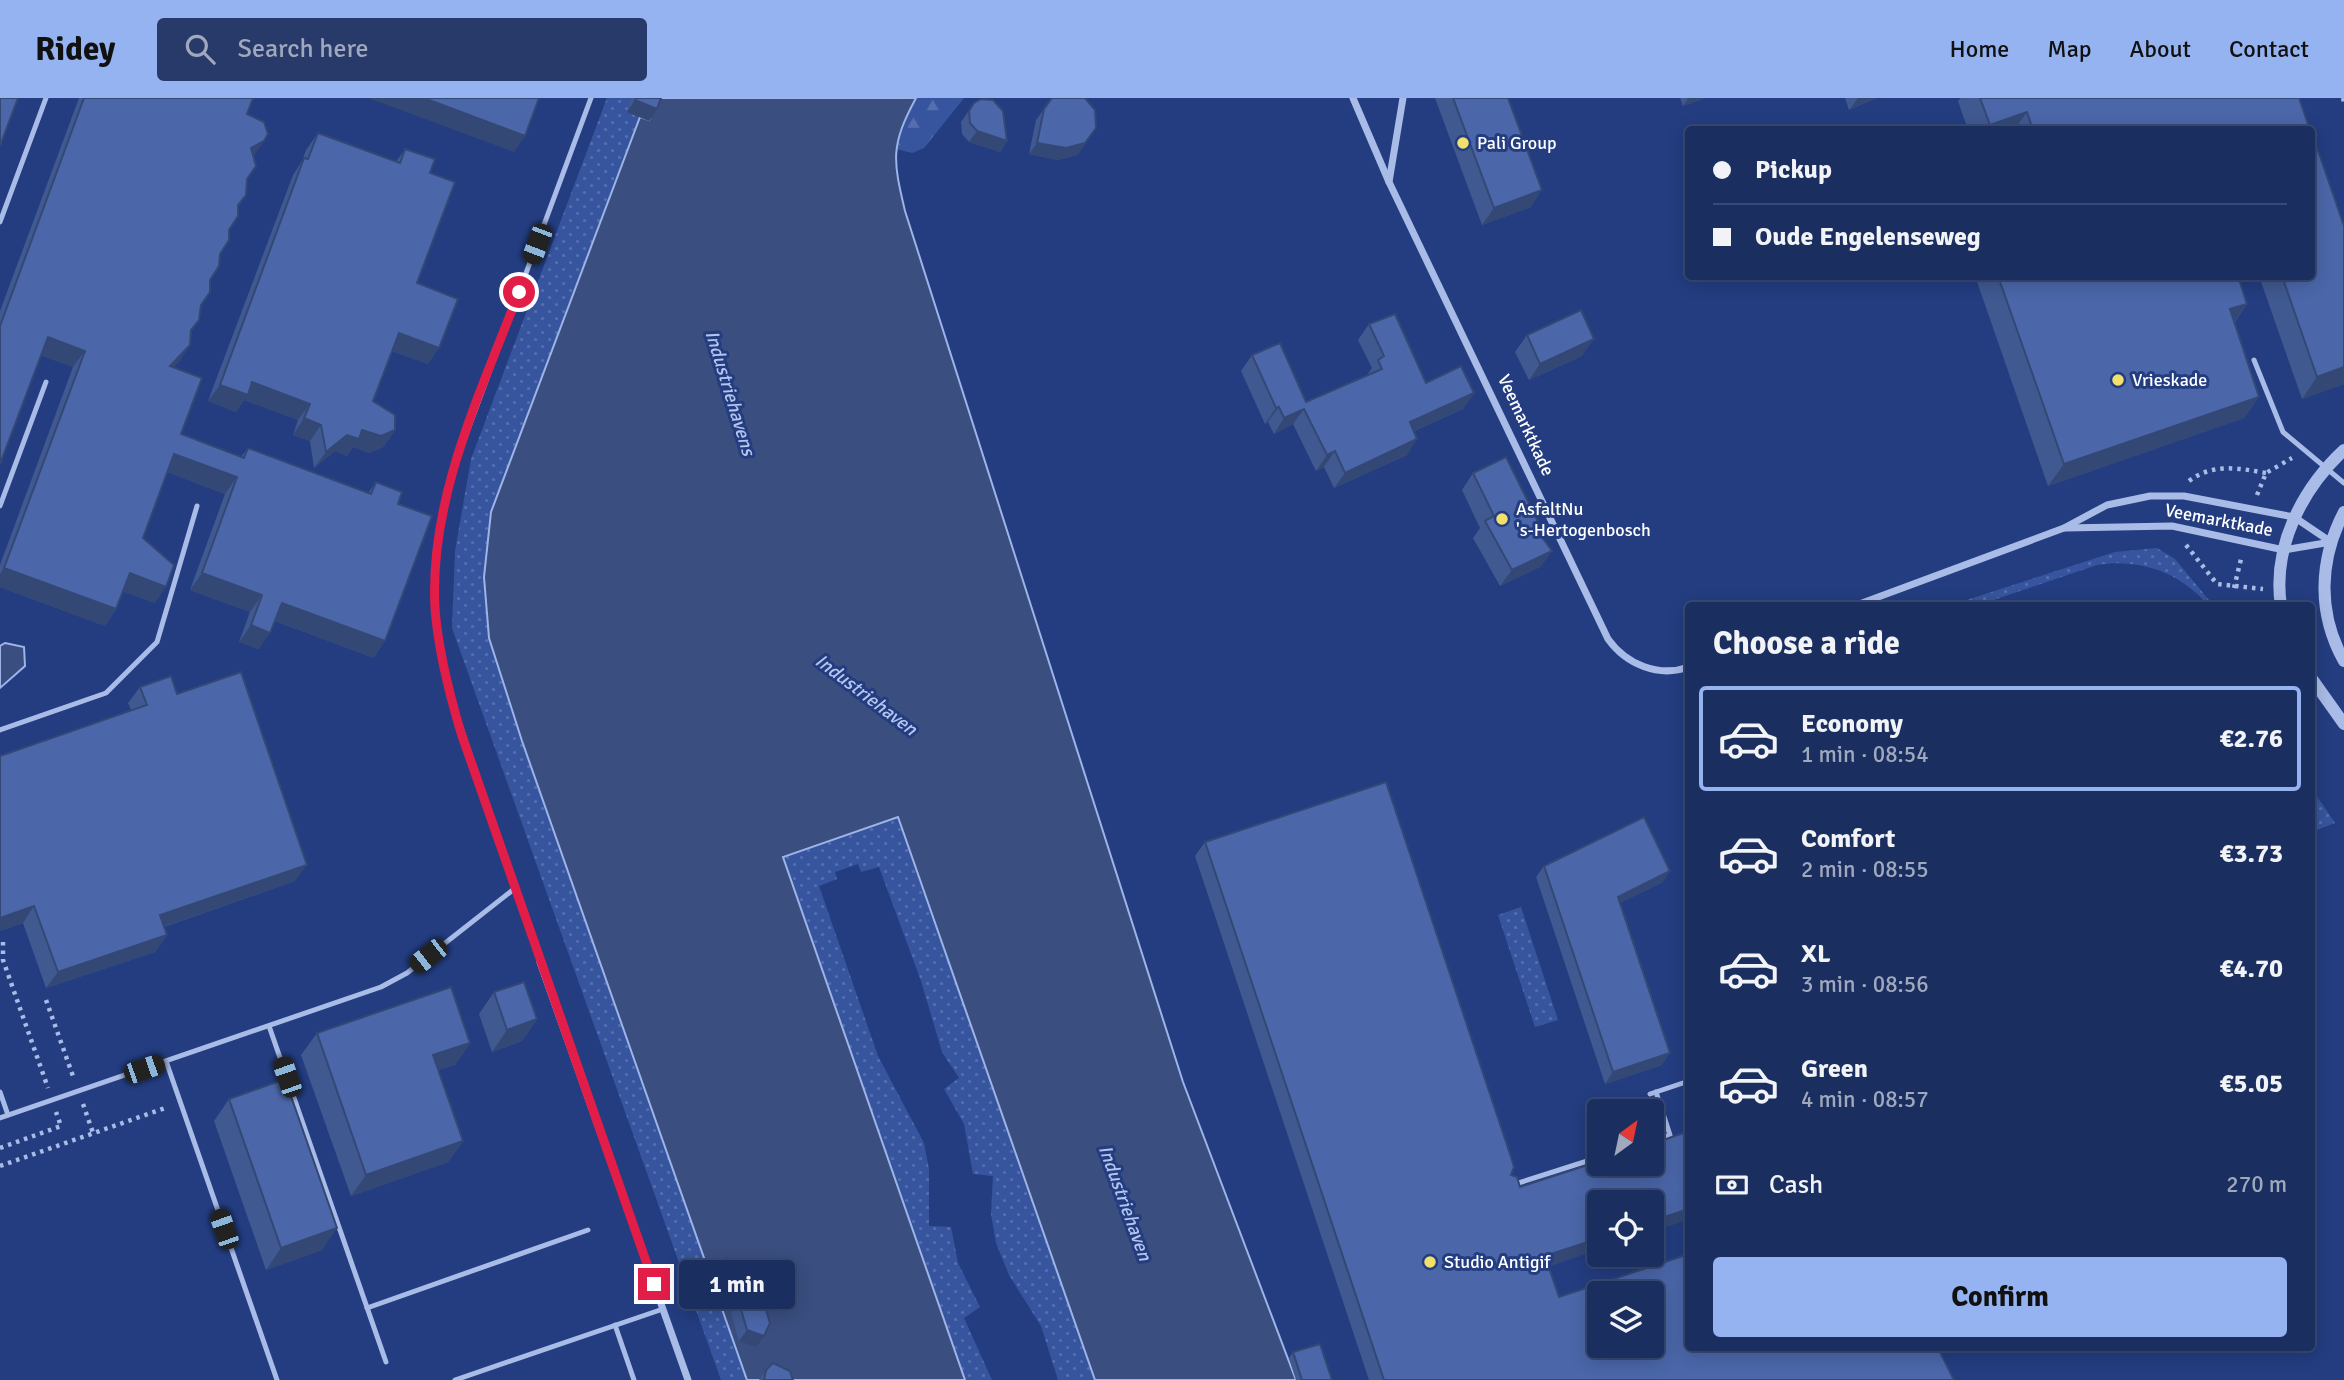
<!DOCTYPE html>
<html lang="en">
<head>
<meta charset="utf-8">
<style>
  :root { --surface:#1a2e60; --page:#273a69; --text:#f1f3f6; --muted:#9fa8bd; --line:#384a75; --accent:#95b2f1 }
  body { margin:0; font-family:Signika,sans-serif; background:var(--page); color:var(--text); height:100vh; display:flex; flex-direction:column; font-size:26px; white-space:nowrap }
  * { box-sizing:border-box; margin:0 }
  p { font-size:23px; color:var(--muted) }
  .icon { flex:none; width:38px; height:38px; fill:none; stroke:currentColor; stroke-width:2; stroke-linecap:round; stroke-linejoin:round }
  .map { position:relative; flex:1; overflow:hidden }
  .panel { position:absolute; left:1685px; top:504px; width:630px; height:749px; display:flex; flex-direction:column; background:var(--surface); border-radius:7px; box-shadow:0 4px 18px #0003,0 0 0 2px var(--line) }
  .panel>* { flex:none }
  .banner { position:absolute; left:1685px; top:28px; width:630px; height:154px; border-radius:7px; box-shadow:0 4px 18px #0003,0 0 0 2px var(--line); display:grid; align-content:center; height:154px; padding:0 28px; background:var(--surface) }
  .needle { width:46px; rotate:33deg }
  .controls { position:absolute; left:1587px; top:1001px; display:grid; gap:14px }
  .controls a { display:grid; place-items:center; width:77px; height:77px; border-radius:7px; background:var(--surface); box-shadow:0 4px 18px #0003,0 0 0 2px var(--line); font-size:35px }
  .end { position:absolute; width:32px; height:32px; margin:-16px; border:9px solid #e11d48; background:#fff; box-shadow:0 0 0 4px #fff }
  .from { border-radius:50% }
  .bubble { position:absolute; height:49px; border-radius:7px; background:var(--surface); box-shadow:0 4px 18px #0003,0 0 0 2px var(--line); font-size:23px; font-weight:700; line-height:49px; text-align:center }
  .car { position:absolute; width:21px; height:42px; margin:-21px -10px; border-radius:9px; box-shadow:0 0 5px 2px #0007; background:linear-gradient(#222 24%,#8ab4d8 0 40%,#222 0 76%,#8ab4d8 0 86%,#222 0) }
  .banner b { display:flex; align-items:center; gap:24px; height:66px; font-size:26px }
  .banner b+b { border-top:2px solid var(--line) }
  .banner i { width:18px; height:18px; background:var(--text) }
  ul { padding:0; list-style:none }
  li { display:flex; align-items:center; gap:21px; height:105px; margin:0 14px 10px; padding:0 14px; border:4px solid transparent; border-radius:7px }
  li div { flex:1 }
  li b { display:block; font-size:26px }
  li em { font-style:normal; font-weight:700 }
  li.current { border-color:var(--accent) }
  li>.icon { width:63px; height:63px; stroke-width:1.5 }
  h2 { padding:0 28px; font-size:32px; line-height:84px }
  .pay { display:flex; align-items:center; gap:18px; height:77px; padding:0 28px; font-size:26px }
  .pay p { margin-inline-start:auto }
  .cta { display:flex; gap:14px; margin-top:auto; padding:14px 28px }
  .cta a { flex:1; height:80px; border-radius:7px; background:var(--accent); color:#111; font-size:28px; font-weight:700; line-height:80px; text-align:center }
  header { display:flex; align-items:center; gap:42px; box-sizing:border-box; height:98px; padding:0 35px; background:var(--accent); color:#111 }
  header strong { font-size:33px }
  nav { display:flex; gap:38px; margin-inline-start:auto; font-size:24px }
  .search { width:490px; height:63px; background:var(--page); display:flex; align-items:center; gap:18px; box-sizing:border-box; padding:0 24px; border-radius:7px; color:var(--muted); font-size:26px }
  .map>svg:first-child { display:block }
  .grass { fill:url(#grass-dots) }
  .forest { fill:url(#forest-firs) }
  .water { fill:#3a4e7f; stroke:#9db4e8; stroke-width:2 }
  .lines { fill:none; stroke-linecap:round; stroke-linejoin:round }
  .path { stroke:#a9bce7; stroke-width:4.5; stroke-dasharray:3.5 5; stroke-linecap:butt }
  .service { stroke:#a9bce7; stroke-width:5 }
  .minor { stroke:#a9bce7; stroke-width:7 }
  .tertiary { stroke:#a9bce7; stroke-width:12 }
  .wall { fill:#405991 }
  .shaded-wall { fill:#344876 }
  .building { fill:#4b67a9; stroke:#344876; stroke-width:2; fill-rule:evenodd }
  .route { stroke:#e11d48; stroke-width:9 }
  .poi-dot { fill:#f2e06c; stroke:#233d80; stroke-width:2.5 }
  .labels { text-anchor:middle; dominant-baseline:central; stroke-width:6; stroke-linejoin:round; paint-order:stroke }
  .poi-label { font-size:18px; fill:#fff; stroke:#233d80; text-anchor:start }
  .street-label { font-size:18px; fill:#fff; stroke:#233d80 }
  .water-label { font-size:19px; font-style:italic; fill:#b4c6ef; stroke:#233d80 }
</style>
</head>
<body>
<header>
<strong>Ridey</strong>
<div class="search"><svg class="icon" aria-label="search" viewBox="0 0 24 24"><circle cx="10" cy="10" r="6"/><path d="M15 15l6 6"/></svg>Search here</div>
<nav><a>Home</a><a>Map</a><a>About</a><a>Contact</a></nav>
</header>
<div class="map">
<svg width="2344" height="1282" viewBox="0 0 2344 1282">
  <defs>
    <pattern id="grass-dots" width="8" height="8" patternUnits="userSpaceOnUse" patternTransform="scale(1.75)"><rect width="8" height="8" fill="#37559e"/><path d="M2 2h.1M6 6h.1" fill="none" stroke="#556ead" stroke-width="1.8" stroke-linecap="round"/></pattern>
    <pattern id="forest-firs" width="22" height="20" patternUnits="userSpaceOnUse" patternTransform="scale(1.75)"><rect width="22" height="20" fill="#37559e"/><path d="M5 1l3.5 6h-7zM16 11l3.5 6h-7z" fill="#556ead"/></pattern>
  </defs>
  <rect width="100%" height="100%" fill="#233d80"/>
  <g class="grass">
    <path d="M607,0h51l-18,20 -149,394 -7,65 5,61 33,103 225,639h-26l-269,-752 3,-77 16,-92z"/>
    <path d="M2157,450l18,11 38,46h-5c-28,-33 -69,-47 -111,-40l-118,40h-28l164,-53z"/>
    <path d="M2312,691l23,34 -18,7 -5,-18z"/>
    <path d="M899,718l196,564h-37l-17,-54 -32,-51 -13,-32 -5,-29 2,-38 -20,-2 -9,-50 -20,-35 15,-11 -17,-26 -21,-71 -42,-114 -18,5 -3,-8 -23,8 2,7 -18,7 59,170 46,87 5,26v57l22,1 7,36 22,44 -16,11 28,62h-27l-182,-524z"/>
    <path d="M1521,809l37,113 -23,7 -37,-112z"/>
  </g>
  <path class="forest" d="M916,0h48l-40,50 -12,5 -16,-4 4,-21z"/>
  <g class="water">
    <path d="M658,0h258c-26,48 -23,62 -11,113l278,871 113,298h-201l-197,-563 -115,40 182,523h-218l-225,-639 -33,-103 -5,-61 7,-65 149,-395 9,3z"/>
    <path d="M5,545l19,4 1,19 -25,22v-42z"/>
  </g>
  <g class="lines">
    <g class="path">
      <path d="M2343,0l1,4"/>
      <path d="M2189,383c24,-18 49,-13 77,-8"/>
      <path d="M2257,397l9,-22 26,-15"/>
      <path d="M2186,447l31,39 46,5"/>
      <path d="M2234,490l8,-33"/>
      <path d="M3,844v18l45,128"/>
      <path d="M46,902l28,79"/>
      <path d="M83,1006l10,29"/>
      <path d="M0,1050l61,-22 -5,-14"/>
      <path d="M0,1068l168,-59"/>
    </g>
    <g class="service">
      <path d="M0,124l46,-124"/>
      <path d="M2254,262l29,72 61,51"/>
      <path d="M0,408l46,-124"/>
      <path d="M0,632l106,-37 51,-51 40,-136"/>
      <path d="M540,864l-92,-273 -13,-81 1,-49 9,-62 21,-62 125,-337"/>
      <path d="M269,928l117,336"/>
      <path d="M166,963l111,319"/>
      <path d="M0,994l8,23"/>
      <path d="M1656,994l14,43 -6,2"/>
      <path d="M1650,996l39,-13"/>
      <path d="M0,1020l381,-131 26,-14 107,-84"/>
      <path d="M1652,1042h2"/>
      <path d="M1512,1087l88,-28"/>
      <path d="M367,1210l221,-78"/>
      <path d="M615,1227l19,55"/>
      <path d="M455,1282l208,-71"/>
    </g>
    <g class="minor">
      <path d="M1353,0l36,84 219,457c18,25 50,39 81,28"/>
      <path d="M1389,84l14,-84"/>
      <path d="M2065,430l107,-2 112,24 47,-8"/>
      <path d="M1854,508l210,-78 43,-23 43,-9h34l110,21 37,25"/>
      <path d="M540,864l148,418"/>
    </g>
    <g class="tertiary">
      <path d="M2344,414c-25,48 -27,101 0,149"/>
      <path d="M2281,508c-9,-59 21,-117 63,-156"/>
      <path d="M2312,581l32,45"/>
    </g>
  </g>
  <g class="wall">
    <path d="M79,0h174l-6,16 17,27 -11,15 -6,23 -1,16 -8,12 -9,23 -28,75 -2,15 -8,12 -1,13 -16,22 7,67 60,23 7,-9 120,45 8,-11 22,22 -24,154 -99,-37 -16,28 -20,-7 11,-30 -60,-22 35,-96 -58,-22 -24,66 12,65 -32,-12 -7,18 -11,17 -105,-39v-22l73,-198 -32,-12 -41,109v-153z"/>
    <path d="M632,0h29l-4,11 -8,12 -22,-9z"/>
    <path d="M1435,0h73l23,109 -49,18z"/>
    <path d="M1680,0h25l-22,8z"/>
    <path d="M1845,0h32l-28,12z"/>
    <path d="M1961,0h338l11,32h-342l-10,-29z"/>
    <path d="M974,5l33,38 -7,11 -31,-10 -7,-8 -1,-12z"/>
    <path d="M1044,11l52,19 -19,27 -19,5 -29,-6 7,-34z"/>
    <path d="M318,35l78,29 9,-13 25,24 -13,110 11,81 -36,-13 -19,50 22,29 -12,17 -14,6 -16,-6 -6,9 -12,-5 -21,17 -4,-27 -17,-6 5,-15 -54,-20 -8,12 -28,-11 85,-226 9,-14 4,-11z"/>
    <path d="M1975,178h263l9,28 -12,18 24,75 -15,21 -196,68z"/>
    <path d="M2259,178h53l32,108 -42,15z"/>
    <path d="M1369,226l57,59 48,10 -11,16 -49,22 -7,24 -73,33 -10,-21 -8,4 -23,-47 -19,10 -6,-12 -3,2 -24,-53 11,-16 54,47 61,-27 5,-7 -14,-28z"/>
    <path d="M1527,237l55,21 -53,24 -14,-28z"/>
    <path d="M1473,375l72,63 -2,2 9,13 -12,16 -40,19 -27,-48 7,-10 -18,-38z"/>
    <path d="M140,589l37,7 118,187 -131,46 3,8 -12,17 -109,36 -23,-65 -23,8v-175l131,-46 -3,-7z"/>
    <path d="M1205,744l306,333 9,12 169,-56v96l-2,-7 -87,-18v47l-51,17 10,31 395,83h-585l-174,-524z"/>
    <path d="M1544,768l119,16 -43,21 42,162 -57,19 -69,-207z"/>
    <path d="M494,894l43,27 -15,22 -30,11 -13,-38z"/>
    <path d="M317,935l153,10 -15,22 -17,5 25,71 -15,21 -97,34 -50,-141z"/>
    <path d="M229,1001l93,151 -56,20 -52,-149z"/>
    <path d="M726,1160l30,89 -17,-6 -21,-72z"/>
    <path d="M1293,1254l39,28h-36l-7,-22z"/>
    <path d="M766,1272l27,10h-34z"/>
  </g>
  <g class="shaded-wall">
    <path d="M368,0h56l101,38 -11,16z"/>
    <path d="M1688,0h17l-22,8z"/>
    <path d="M1858,0h19l-28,12z"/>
    <path d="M635,2l22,9 -8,12 -22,-9z"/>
    <path d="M2027,14l-13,18h-28l4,-5z"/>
    <path d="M977,33l30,10 -7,11 -31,-10z"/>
    <path d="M264,43l-11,16 -2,-9z"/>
    <path d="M1037,45h48l-8,12 -19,5 -29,-6z"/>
    <path d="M1542,92l-11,17 -49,18 12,-17z"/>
    <path d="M2247,206l-15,21 -2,-16z"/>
    <path d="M399,235l40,15 -11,16 -41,-15z"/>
    <path d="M48,239l37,14 -12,16 -37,-14z"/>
    <path d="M1594,241l-12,17 -53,24 11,-16z"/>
    <path d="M190,247l-11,17 -20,21 11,-17z"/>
    <path d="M2344,269v17l-42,15 15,-22z"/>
    <path d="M252,284l58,22 -12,16 -54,-20 -8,12 -28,-11 12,-16z"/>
    <path d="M1474,295l-11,16 -64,28 11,-15z"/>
    <path d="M2259,299l-15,21 -196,68 16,-22z"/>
    <path d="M1279,309l-11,15 -3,2 11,-16z"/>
    <path d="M1304,311l-11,15 -19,10 10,-16z"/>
    <path d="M304,320l17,7 -11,16 -17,-6z"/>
    <path d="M362,332h33l-12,17 -14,6 -16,-6 -6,9 -12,-5 -21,17 12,-16 21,-17z"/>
    <path d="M1417,341l-10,16 -73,33 11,-15z"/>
    <path d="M1335,353l-11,16 -8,4 11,-16z"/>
    <path d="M174,356l63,23 -12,17 -63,-24z"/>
    <path d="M1552,453l-12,16 -40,19 12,-16z"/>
    <path d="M4,470l112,41 -11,17 -105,-39v-13z"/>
    <path d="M130,475l36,14 -11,16 -37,-13z"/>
    <path d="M202,475l60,22 -12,17 -60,-22z"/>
    <path d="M282,505l103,38 -11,17 -104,-39z"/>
    <path d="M251,527l19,8 -11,16 -20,-7z"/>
    <path d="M307,767l-12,16 -147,51 12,-17z"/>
    <path d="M1670,773l-7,11 -53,26 8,-11z"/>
    <path d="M34,808l-11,17 -23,8v-13z"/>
    <path d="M167,837l-12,17 -109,36 12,-16z"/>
    <path d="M537,921l-15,22 -30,11 15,-22z"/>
    <path d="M470,945l-15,22 -37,12 15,-22z"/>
    <path d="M1670,955l-8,12 -57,19 8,-12z"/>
    <path d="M463,1043l-15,21 -97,34 15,-21z"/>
    <path d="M1689,1111v9l-2,2 -35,12v-11z"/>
    <path d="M337,1130l-15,22 -56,20 15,-22z"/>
    <path d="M1600,1140v11l-65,22 10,-15z"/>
    <path d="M747,1232l17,6 -8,11 -17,-6z"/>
  </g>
  <g class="building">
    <path d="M0,0h18l-18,48z"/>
    <path d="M84,0h169l-6,16 17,8 4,12 -4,7 -13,7 5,18 -9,13 -1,16 -8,10v11l-9,14v10l-9,14 -1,12 -9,14v12l-9,13 -2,15 -8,10 -1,15 -20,21 32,12 -21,56 63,24 4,-10 123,46 5,-12 26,10 -4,12 34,12 -47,125 -103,-38 -12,30 -19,-8 11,-30 -60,-22 35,-96 -63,-23 -31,84 31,27 -8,22 -36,-14 -14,36 -112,-41 81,-217 -37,-14 -48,127v-138z"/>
    <path d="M424,0h115l-14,38z"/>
    <path d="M636,0h25l-4,11 -22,-9z"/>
    <path d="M1052,0h33l10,12 1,18 -11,15 -19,5 -29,-5 7,-34z"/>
    <path d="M1453,0h55l34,92 -48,18z"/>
    <path d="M1980,0h319l11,32h-277l-6,-18 -37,13z"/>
    <path d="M981,1l12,1 10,11 4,30 -30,-10 -7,-8 -1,-12 5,-8z"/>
    <path d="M318,35l82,30 5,-14 30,10 -5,14 25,9 -38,101 41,16 -19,49 -40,-15 -26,68 22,14v15l-14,6 -19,-6 -3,9 -12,-4 -21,17 -5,-27 -17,-7 6,-14 -58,-22 -4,13 -28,-10 84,-227 4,1z"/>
    <path d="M2312,35l32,93v141l-27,10 -35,-101h30z"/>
    <path d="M1998,178h240l9,28 -17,5 29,88 -195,67z"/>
    <path d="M1581,212l13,29 -54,25 -13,-29z"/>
    <path d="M1395,216l31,69 35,-17 13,27 -64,29 7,17 -72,34 -10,-22 -8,4 -23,-46 -20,9 -5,-11 -3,1 -24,-53 28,-12 26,59 76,-33 -4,-9 6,-4 -15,-32z"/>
    <path d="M1506,359l39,79 -3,1 10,14 -40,19 -27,-49 9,-5 -21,-43z"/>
    <path d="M241,574l66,193 -147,50 7,20 -109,37 -24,-66 -34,12v-162l147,-51 -7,-18 31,-11 6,18z"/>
    <path d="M1386,684l125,375 3,10 -3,8 6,2 3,10 80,-26v3h52v-20l37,-13v78l-37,12v-19h-52v36l-55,18 14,41 130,-43v94h249l16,32h-570l-179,-538zM1600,1195h52v53h-52z"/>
    <path d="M1644,719l26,54 -52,26 52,156 -57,19 -69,-206z"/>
    <path d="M524,884l13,37 -30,11 -13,-38z"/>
    <path d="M451,889l19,56 -37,12 30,86 -97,34 -49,-142z"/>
    <path d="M285,981l52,149 -56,20 -52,-149z"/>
    <path d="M726,1160l26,6 18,59 -6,13 -17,-6z"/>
    <path d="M1320,1246l12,36h-30l-9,-28z"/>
    <path d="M773,1265l17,8 3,9h-29l2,-10z"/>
  </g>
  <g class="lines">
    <path class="route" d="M519,194c-38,100 -90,206 -84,316 3,42 14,85 26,125l193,551"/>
  </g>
  <g class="poi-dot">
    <circle cx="1463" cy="45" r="7"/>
    <circle cx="2118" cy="282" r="7"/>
    <circle cx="1502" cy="421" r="7"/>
    <circle cx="1430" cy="1164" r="7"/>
  </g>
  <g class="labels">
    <g class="poi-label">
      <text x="1477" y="45">Pali Group</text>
      <text x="2132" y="282">Vrieskade</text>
      <text x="1516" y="411">AsfaltNu<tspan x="1516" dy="21">'s-Hertogenbosch</tspan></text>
      <text x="1444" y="1164">Studio Antigif</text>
    </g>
    <g class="street-label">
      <text transform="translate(1526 327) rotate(65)">Veemarktkade</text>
      <text transform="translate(2219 422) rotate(11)">Veemarktkade</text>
    </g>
    <g class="water-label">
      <text transform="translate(730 295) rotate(73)">Industriehavens</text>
      <text transform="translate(866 597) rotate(37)">Industriehaven</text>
      <text transform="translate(1125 1105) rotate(70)">Industriehaven</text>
    </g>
  </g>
</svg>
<div class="controls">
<a><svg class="needle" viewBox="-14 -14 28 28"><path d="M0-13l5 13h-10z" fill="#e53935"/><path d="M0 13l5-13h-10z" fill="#9fa8bd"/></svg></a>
<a><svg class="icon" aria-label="locate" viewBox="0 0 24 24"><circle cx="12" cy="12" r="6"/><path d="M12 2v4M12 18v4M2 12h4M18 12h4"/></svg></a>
<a><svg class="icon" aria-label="layers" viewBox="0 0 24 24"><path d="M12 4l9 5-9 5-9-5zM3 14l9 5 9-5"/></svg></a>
</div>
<i class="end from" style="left:519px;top:194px"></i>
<i class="end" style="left:654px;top:1186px"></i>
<div class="bubble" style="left:679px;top:1162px;width:116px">1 min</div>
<i class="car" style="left:537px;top:146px;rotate:201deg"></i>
<i class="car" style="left:428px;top:858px;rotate:232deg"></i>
<i class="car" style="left:144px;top:971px;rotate:71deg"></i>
<i class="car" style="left:287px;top:979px;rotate:341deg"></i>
<i class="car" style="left:224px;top:1131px;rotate:341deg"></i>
<div class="banner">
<b><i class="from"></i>Pickup</b>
<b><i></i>Oude Engelenseweg</b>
</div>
<section class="panel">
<h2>Choose a ride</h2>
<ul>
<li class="current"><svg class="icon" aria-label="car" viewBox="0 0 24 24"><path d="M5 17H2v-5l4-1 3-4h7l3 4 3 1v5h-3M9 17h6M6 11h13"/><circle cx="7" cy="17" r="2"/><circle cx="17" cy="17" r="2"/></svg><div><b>Economy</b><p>1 min · 08:54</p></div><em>€2.76</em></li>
<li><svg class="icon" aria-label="car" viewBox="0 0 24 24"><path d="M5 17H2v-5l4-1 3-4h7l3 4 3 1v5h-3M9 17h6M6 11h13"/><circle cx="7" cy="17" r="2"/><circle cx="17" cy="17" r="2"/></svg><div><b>Comfort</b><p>2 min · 08:55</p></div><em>€3.73</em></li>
<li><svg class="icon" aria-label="car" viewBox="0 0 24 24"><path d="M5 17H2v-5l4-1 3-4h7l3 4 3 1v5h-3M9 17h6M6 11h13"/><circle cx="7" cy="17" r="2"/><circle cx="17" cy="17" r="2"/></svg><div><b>XL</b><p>3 min · 08:56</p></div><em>€4.70</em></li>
<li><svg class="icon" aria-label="car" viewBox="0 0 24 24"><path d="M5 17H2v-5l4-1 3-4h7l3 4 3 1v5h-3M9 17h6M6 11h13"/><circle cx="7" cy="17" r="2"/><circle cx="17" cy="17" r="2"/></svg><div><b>Green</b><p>4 min · 08:57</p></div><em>€5.05</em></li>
</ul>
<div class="pay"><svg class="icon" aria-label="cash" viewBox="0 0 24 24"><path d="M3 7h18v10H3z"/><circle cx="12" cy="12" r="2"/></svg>Cash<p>270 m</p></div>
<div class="cta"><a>Confirm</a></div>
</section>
</div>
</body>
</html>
